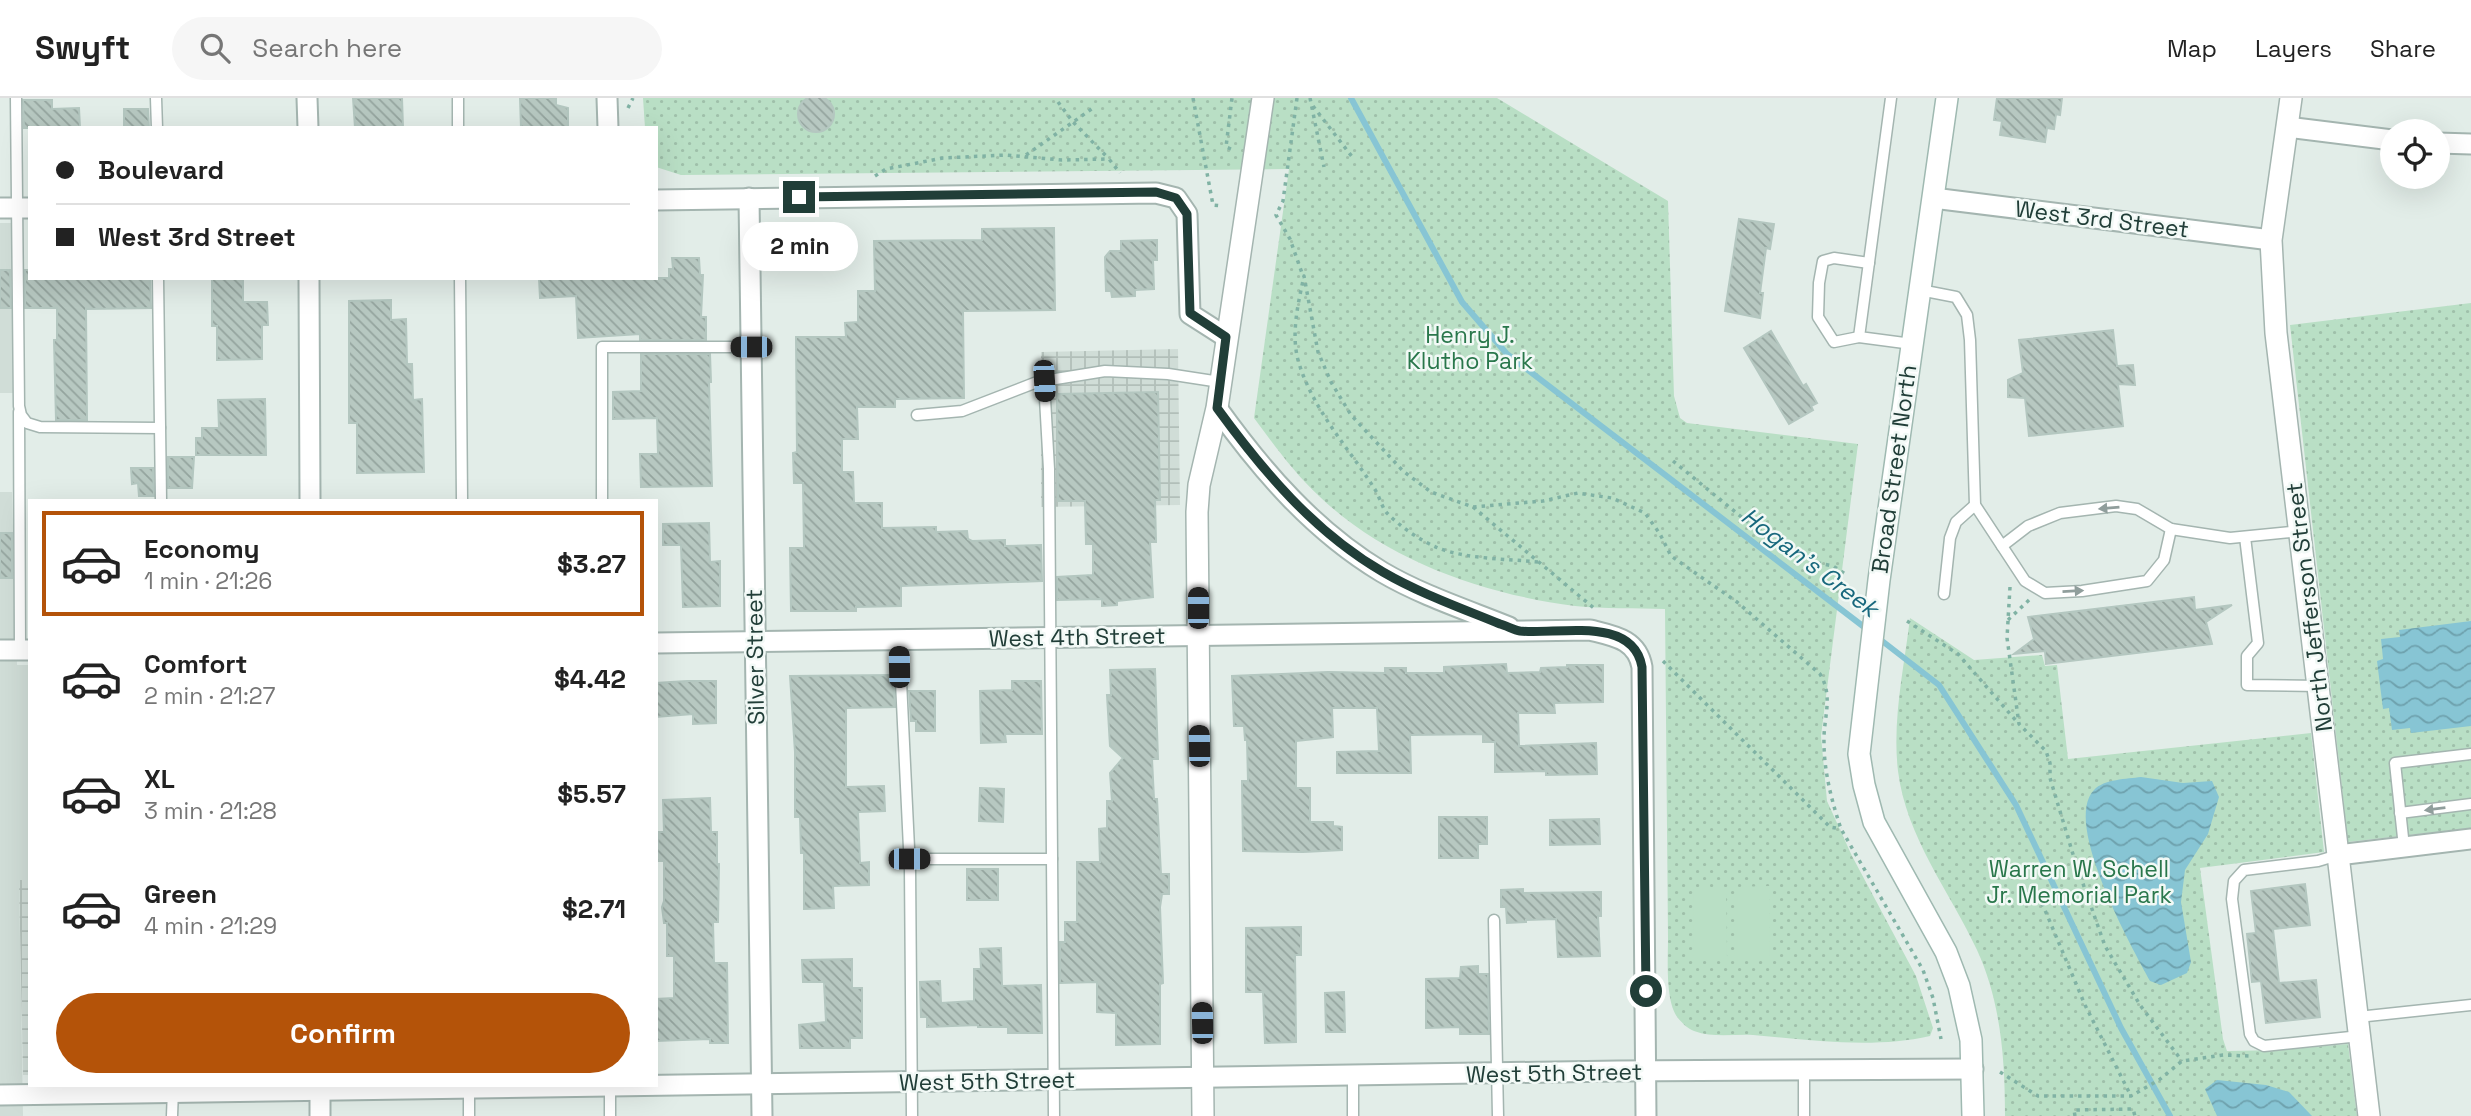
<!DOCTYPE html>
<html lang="en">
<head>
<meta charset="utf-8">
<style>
  :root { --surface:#fff; --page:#f6f6f6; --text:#222; --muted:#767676; --line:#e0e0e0; --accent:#b45309 }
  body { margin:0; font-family:"Space Grotesk",sans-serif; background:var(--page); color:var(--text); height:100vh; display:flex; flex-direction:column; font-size:26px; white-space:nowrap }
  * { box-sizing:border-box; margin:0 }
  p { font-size:23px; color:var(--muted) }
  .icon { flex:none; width:38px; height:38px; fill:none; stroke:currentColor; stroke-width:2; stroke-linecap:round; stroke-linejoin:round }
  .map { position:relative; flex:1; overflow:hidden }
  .details { position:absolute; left:28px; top:401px; width:630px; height:588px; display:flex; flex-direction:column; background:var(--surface); border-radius:0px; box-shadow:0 7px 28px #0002 }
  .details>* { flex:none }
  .banner { position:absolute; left:28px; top:28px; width:630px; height:154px; border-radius:0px; box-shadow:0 7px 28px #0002; display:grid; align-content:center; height:154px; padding:0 28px; background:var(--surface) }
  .buttons { position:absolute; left:2380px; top:21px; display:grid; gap:14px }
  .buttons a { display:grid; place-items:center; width:70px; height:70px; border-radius:50%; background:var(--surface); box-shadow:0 7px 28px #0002; font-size:35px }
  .end { position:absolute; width:32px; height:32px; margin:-16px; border:9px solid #213e38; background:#fff; box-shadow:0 0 0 4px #fff }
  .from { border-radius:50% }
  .bubble { position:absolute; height:49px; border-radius:24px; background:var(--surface); box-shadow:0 7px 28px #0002; font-size:23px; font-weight:800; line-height:49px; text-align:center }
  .car { position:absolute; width:21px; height:42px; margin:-21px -10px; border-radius:9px; box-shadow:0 0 5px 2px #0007; background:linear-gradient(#222 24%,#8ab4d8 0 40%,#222 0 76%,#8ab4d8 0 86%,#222 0) }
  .banner b { display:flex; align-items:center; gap:24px; height:66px; font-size:26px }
  .banner b+b { border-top:2px solid var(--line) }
  .banner i { width:18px; height:18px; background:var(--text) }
  ul { padding:12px 0 0; list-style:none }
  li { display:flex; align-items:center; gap:21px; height:105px; margin:0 14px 10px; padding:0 14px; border:4px solid transparent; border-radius:0px }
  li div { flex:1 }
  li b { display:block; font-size:26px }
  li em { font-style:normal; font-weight:800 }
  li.current { border-color:var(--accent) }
  li>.icon { width:63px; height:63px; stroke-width:1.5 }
  .primary-button { display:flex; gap:14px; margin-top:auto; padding:14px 28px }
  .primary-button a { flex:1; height:80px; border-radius:42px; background:var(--accent); color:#fff; font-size:28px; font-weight:800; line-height:80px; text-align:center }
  header { display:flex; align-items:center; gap:42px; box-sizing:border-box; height:98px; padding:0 35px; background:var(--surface); border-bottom:2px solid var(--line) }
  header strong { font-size:33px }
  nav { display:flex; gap:38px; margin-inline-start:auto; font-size:24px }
  .search { width:490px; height:63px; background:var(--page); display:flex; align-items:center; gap:18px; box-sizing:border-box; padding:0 24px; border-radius:38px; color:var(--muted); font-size:26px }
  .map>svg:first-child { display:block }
  .built { fill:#d0ddd7 }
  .industrial { fill:url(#industrial-grid) }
  .green { fill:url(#green-dots) }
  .pitch { fill:#b9dfc5 }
  .water { fill:url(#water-waves) }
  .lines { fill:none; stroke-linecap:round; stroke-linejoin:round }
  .stream { stroke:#87c5d4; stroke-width:6 }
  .building { fill:url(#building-back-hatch); stroke:#b4c7c0; stroke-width:2 }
  .service-casing { stroke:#a4b5b0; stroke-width:13 }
  .minor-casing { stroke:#a4b5b0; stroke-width:23 }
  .tertiary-casing { stroke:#a4b5b0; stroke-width:24 }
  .secondary-casing { stroke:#9fb9b1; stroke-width:24 }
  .path { stroke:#80b2a4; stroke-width:3.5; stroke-dasharray:3.5 5; stroke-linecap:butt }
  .service { stroke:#fff; stroke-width:10 }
  .minor { stroke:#fff; stroke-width:19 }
  .tertiary { stroke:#fff; stroke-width:21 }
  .secondary { stroke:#fff; stroke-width:21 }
  .oneway { fill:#909e9c }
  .route { stroke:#213e38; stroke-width:9 }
  .labels { text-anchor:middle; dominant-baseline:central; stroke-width:5; stroke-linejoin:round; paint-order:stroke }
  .street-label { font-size:23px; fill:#213e38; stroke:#f2f9f6 }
  .park-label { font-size:23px; fill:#29774b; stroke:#f2f9f6 }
  .water-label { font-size:24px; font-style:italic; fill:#18687d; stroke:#f2f9f6 }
</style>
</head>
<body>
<header>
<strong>Swyft</strong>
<div class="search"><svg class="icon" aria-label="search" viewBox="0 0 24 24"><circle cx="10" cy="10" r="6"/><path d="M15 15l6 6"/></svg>Search here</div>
<nav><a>Map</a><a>Layers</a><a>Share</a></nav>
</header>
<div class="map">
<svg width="2471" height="1018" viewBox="0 0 2471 1018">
  <defs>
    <pattern id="industrial-grid" width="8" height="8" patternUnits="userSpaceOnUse" patternTransform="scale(1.75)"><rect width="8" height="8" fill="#d0ddd7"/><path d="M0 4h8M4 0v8" fill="none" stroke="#b2bfb9"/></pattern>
    <pattern id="green-dots" width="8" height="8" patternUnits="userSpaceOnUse" patternTransform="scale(1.75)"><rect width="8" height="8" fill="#b9dfc5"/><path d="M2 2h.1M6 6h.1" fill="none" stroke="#9fc0aa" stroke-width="1.8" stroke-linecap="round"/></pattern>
    <pattern id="water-waves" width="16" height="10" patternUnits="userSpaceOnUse" patternTransform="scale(1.75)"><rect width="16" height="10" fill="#87c5d4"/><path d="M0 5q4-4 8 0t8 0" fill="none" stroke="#6ea1ad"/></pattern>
    <pattern id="building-back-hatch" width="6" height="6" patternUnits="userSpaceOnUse" patternTransform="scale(1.75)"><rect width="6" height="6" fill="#b7c8c1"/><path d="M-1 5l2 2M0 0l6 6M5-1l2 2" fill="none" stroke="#94a49e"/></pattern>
  </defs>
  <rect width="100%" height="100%" fill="#e2ede8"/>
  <g class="built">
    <path d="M0,125h11l2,170h-13z"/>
    <path d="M0,394h12l5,173h13v215l-11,1 4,235h-23z"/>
  </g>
  <g class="industrial">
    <path d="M1178,251l2,156 -139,2v-155z"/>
    <path d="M19,782h11v195h-7z"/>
  </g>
  <g class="green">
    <path d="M643,0h854l171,103 6,195 6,22 7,5 171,21 -37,292 6,65 25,55 64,120 17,52 -3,8c-57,13 -119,4 -177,-1 -20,-1 -40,3 -59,-4 -6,-2 -12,-8 -16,-13 -13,-16 -10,-59 -10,-79l-3,-330c-29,-1 -61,0 -90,-3 -92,-12 -188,-45 -256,-110 -25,-23 -45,-51 -65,-78l35,-249 -608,6 -25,-8v-39h-11z"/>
    <path d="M2471,205v525l-123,14 -58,-517z"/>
    <path d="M1910,520l64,42 68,-5 3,11 12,-1 11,94 243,-26 13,119 -124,16 23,171 4,12 54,-1 67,-6 9,72h-352c0,-56 -4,-114 -28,-166 -27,-58 -71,-113 -79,-179 -6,-50 6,-103 12,-153z"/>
  </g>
  <g class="pitch">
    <path d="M1769,788l1,72h-33v-71z"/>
    <path d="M1693,789h33l1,71h-33z"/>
  </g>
  <g class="water">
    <path d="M2471,523v105l-60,7 -1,-5 -18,2 -3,-22 -6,1 -6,-48 6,-2 -2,-20 19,-2 -1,-7z"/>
    <path d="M2141,679l42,6 29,-2 7,16 -11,37 -23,36 -4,32 10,60 -4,11 -26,12 -11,-4c-18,-34 -88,-158 -56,-191 10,-11 33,-11 47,-13z"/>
    <path d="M2217,982l49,5 23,7 23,24h-95l-12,-27z"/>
  </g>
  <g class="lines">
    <g class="stream">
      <path d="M1351,0l111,204 45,52 361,276"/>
      <path d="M1877,539l62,48 77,120 105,223 49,88"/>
    </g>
  </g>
  <g class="building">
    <circle cx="816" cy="16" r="18"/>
    <path d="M353,0h49l1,30h-48z"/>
    <path d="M520,0h36v7l12,3v20h-47z"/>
    <path d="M1997,0h65l-2,17 -4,-1 -2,15 -7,-1 -2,14 -45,-7 2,-14 -8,-1z"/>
    <path d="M23,2h29v9l27,-1 1,20h-56z"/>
    <path d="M124,11h24l1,19h-25z"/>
    <path d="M1739,121l35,5 -4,25 -4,-1 -6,45h3l-3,25 -35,-7z"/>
    <path d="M1054,130l1,82 -92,1 1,87 -69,1v8h-38l1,32h-16v33h11l1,31h28v25l54,-1v5l31,-1 1,8 4,2 33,-1v6l36,-1 1,36 -141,5v20l-45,1v4h-65l-1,-63h14l-1,-65h-9l-1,-30 4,-1 -1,-115h50l-1,-14 13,-1v-31h17l-1,-50 108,-1v-11z"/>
    <path d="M1157,142v20h-4l1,29 -19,1v6l-23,1 -1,-6h-5l-1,-34 5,-6h11v-10z"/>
    <path d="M672,160h27l1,17h3l-2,42h5v23h-66v-6l-62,4 -2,-42 -36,2 -1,-20h130v-9h4z"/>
    <path d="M0,172h10l1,38h-11z"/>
    <path d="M25,172h5v8h120l1,30 -65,1 1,111h-31l-2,-80h3v-32h-32z"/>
    <path d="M212,180h31v24h24l1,23h-6v34l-45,1v-34h-5z"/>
    <path d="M391,202v20l15,-1 1,45h5l1,36 9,-1 2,73 -67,1v-50h-8v-122z"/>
    <path d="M2113,232l4,36 16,-1 2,20 -17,-1 5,42 -94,10 -4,-38 -17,-1v-17l15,-7 -4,-33z"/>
    <path d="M1771,233l32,55 3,-2 11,19 -6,3 2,4 -24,14 -45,-76z"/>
    <path d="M641,256h69l1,28h-2l3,104 -71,1 -1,-33h18l-1,-36 -44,1v-27l28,-1z"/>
    <path d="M1158,294l2,108h-5l1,42h-6l3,55 -36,4v4l-15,1v-7l-45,1v-23l36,-2v-31h-7l-1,-43h-27l-1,-107z"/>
    <path d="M265,301l1,56h-70v-17h6v-10h17l-1,-28z"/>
    <path d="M168,359h26l-2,31h-24z"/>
    <path d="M131,370h22l1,28h-15l-1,-13 -6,1z"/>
    <path d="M709,425l1,39 10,-1v45l-37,1 -2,-62h-18v-21z"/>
    <rect x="0" y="435" width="12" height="45"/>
    <path d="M2194,499l1,13 37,-5 -26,17 6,22 -166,20 -1,-13 -31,3 20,-15 -6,-22z"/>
    <path d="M1506,566l1,9 33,-1 1,-4 26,-1v-2h36v37l-49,1 1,10h-37l1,33 77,-3 1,31 -51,1v-4l-51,1v-30h-12v-8l-73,1 1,38h-74v-21l42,-1 -2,-43h-45l1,29 -37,4v47h14v34h23v4l9,1v23l-39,2 -60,-1 -1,-70h6l-1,-41h-2l-1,-14h-10l-2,-50 96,-4 57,1v-5h21v5h38v-6z"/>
    <path d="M1155,571l3,90h-6l2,40h3l4,75h8v20h-7l-2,13 3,76 -3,1v60l-44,1v-32l-19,-1v-30l-37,1v-41h5v-20h12v-60h23l-1,-33 8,-1v-27h5l-2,-28 13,-15 -13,-12 -3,-51h4l-1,-25z"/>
    <path d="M893,577l2,32 -49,1v79l38,-1 1,25 -27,1 2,51 9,-1v23l-36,1 1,22 -30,1v-56h-3l-1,-36h-5v-65l-5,-76z"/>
    <path d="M687,583h29v42l-23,1v-10l-37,3v-34z"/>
    <path d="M1012,583h29l1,53h-37l1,8 -25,1 -1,-52 32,-1z"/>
    <path d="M909,593h26v40h-19v-10h-5z"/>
    <path d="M980,690l24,1 -1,33 -24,-1z"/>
    <path d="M710,700l1,34h6v32h2l-1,58h-5l1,41h13l1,80h-18v-4l-54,2v-42l18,-1v-42h-7v-33h-3l-2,-16 2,-6v-40h-7l1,-29h6l-1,-32z"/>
    <path d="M1439,719h48v27h-9v14h-39z"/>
    <path d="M1599,721l1,25 -50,1v-25z"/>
    <rect x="967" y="771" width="31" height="31"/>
    <path d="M2305,786l5,41 -37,4 6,54 37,-3 4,37 -54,6 -5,-42 -9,1 -5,-48 9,-1 -5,-42z"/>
    <path d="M1523,791v4l78,-1v24h-3l2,40 -42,1 -2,-38 -30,1v2l-19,1 -1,-16h-5v-17z"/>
    <path d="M1301,829v28h-6l1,87 -31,1 -2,-51h-17v-64z"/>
    <path d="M1001,850l1,38 39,-1 1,48h-34v-6h-30v-2l-51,2v-10h-6l-1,-35 20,-1 1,22 33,-2v-32h7l-1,-20z"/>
    <path d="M852,861v29h10v50h-12v10h-50l-1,-23 27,-3 -2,-40h-21l-1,-22z"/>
    <path d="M1478,868v8h10l1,60h-29v-7l-34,1v-49l34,-1 1,-11z"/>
    <path d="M1344,894l1,40h-19l-1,-39z"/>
  </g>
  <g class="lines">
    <g class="service-casing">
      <g id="service">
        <path d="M16,0l3,308 2,9 6,8 13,4 120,1"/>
        <path d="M156,0l1,30"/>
        <path d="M458,0v30"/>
        <path d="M1891,0l-32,239 53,7"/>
        <path d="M158,180l3,222"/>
        <path d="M460,180l2,222"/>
        <path d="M1920,192l36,7 11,18 3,25 5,165 50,76 20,12 37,-2 65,-10 17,-21 7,-31"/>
        <path d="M1859,239l-25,5 -16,-25 1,-34 4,-22 11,-3 35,5"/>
        <path d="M1044,283l5,88 5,647"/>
        <path d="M19,314l1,238"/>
        <path d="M917,317l45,-4 75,-29 68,-11 63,3 52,8"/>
        <path d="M602,402v-153h149"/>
        <path d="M2245,439l13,106 -11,13v29l72,1"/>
        <path d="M2002,448l26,-20 32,-13 56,-7 21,3 34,20 59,9 70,-7"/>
        <path d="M1944,496l6,-56 6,-16 19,-17"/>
        <path d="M899,542l11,229 2,247"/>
        <path d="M2400,715l71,-9"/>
        <path d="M2404,749l-9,-84 76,-9"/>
        <path d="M2338,757l-20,6 -74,9 -10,11 -2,18 18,135 4,7 10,5 96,-10"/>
        <path d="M910,761h142"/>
        <path d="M1494,822l4,196"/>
        <path d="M2358,919l113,-12"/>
        <path d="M1804,972v46"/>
        <path d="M1353,977v41"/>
        <path d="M610,987v31"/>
        <path d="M172,1018l1,-27"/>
        <path d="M469,1018v-30"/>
      </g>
    </g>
    <g class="minor-casing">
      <g id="minor">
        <path d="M307,0l1,30"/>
        <path d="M607,0l1,30"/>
        <path d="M2287,29l105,13"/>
        <path d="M2438,45l33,1"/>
        <path d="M749,100l13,918"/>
        <path d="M1933,100l338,42"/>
        <path d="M656,102l500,-7 20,5 11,16 3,100 36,23"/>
        <path d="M0,110h30"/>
        <path d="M309,180l1,222"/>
        <path d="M1217,310c46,64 97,123 165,164 39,23 85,38 127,55"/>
        <path d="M656,545l934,-13c24,6 47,9 52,37l4,449"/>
        <path d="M0,552h30"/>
        <path d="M2338,757l133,-16"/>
        <path d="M320,987v31"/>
        <path d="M0,997l1618,-24 355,-2"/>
      </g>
    </g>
    <g class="tertiary-casing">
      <g id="tertiary">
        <path d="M2291,0l-20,142 5,93 93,783"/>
        <path d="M1203,1018l-6,-604 2,-27 18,-77 46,-310"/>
      </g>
    </g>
    <g class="secondary-casing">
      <path id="secondary" d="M1947,0l-68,482 -20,174 5,31 10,37 72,130 13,34 12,54 2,76"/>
    </g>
    <g class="path">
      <path d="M1193,0l20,107 10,1"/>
      <path d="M1297,0l-14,103 -7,14 14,24 13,37"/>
      <path d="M1310,0l14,69"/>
      <path d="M1058,4l15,20 36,37"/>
      <path d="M1313,8l40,52"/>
      <path d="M628,10l5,-10"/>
      <path d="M1231,51l-5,-2 6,-49"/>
      <path d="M1026,57l67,-47"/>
      <path d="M875,78l11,-7 57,-11 63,-3 56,5 47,-1 11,14"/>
      <path d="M1673,363l104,85 27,14 29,6 14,9"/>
      <path d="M1473,409l122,102"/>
      <path d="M1538,464c-30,-3 -72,-3 -100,-14 -17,-7 -39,-22 -52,-36 -5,-7 -7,-17 -12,-24 -26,-41 -62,-79 -76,-128 -7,-27 0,-56 6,-84l14,76 13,30 20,33 52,56 28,21 42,15 70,-6 35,-8 34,5 33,15 15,21 11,22 66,46 83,72c14,23 3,44 4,69 0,29 8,59 17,86l82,141 10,28 8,41"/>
      <path d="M2010,489l-3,51 12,86 27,27 4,12v15l25,83 30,85 35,59 42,56"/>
      <path d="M2008,522l21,-20"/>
      <path d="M1907,523l51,33 60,69"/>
      <path d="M1663,563l167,166 11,2"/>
      <path d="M2042,805l43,102 46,91"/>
      <path d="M2000,974l38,24h93l28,-16 23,-19 41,-6 26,1"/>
      <path d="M2075,1018l-1,-6 59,-1 2,7"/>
    </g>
    <use href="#service" class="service"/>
    <use href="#minor" class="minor"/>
    <use href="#tertiary" class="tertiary"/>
    <use href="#secondary" class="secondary"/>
  </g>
  <defs><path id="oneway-solid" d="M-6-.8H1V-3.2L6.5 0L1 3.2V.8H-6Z" transform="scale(1.75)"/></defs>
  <g class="oneway">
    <use href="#oneway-solid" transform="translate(2109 410) rotate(175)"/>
    <use href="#oneway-solid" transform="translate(2073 493) rotate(-3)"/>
    <use href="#oneway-solid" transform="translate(2435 711) rotate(173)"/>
  </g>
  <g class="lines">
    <path class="route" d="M799,99l357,-5 20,6 11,16 3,99 36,24 -9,71c46,63 97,124 166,164 36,21 78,36 117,52 7,2 14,6 20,7 37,4 113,-16 122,36l4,324"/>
  </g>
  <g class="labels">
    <g class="street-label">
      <text transform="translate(2102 121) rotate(7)">West 3rd Street</text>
      <text transform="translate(1894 371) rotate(-82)">Broad Street North</text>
      <text transform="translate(2309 509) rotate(-97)">North Jefferson Street</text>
      <text transform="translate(1077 539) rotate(-1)">West 4th Street</text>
      <text transform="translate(755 559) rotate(-91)">Silver Street</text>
      <text transform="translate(1554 975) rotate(-1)">West 5th Street</text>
      <text transform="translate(987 983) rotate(-1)">West 5th Street</text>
    </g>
    <g class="park-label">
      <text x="1470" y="237">Henry J.<tspan x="1470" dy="26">Klutho Park</tspan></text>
      <text x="2079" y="771">Warren W. Schell<tspan x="2079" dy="26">Jr. Memorial Park</tspan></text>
    </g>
    <g class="water-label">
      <text transform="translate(1810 464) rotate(37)">Hogan's Creek</text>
    </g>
  </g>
</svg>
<div class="buttons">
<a><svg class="icon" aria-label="locate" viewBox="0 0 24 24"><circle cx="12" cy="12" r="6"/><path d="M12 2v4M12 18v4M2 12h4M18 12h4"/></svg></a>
</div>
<i class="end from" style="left:1646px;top:893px"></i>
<i class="end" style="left:799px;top:99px"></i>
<div class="bubble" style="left:742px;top:124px;width:116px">2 min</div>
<i class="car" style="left:751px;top:249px;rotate:270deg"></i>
<i class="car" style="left:1044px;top:283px;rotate:177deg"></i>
<i class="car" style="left:1198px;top:510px;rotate:0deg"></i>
<i class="car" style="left:899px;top:569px;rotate:359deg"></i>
<i class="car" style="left:1199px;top:648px;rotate:359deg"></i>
<i class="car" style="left:909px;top:761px;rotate:90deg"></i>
<i class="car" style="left:1202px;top:925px;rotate:359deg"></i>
<div class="banner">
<b><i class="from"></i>Boulevard</b>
<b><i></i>West 3rd Street</b>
</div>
<section class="details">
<ul>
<li class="current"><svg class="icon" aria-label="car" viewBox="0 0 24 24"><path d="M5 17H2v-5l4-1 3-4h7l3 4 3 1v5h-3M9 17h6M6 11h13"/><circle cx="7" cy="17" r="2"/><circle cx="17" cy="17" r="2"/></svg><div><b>Economy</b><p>1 min · 21:26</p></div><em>$3.27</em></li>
<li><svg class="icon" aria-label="car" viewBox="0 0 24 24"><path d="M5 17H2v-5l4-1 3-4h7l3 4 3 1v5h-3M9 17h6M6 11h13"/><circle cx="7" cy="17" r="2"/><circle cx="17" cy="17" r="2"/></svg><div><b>Comfort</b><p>2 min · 21:27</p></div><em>$4.42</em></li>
<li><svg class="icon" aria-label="car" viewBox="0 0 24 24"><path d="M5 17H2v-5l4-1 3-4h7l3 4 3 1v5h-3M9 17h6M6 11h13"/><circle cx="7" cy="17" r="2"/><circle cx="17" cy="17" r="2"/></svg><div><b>XL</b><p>3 min · 21:28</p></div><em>$5.57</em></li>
<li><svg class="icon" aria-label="car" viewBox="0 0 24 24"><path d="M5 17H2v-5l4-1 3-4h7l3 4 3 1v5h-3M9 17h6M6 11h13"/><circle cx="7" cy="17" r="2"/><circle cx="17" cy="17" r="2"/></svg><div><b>Green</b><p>4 min · 21:29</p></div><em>$2.71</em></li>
</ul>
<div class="primary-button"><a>Confirm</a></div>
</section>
</div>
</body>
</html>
